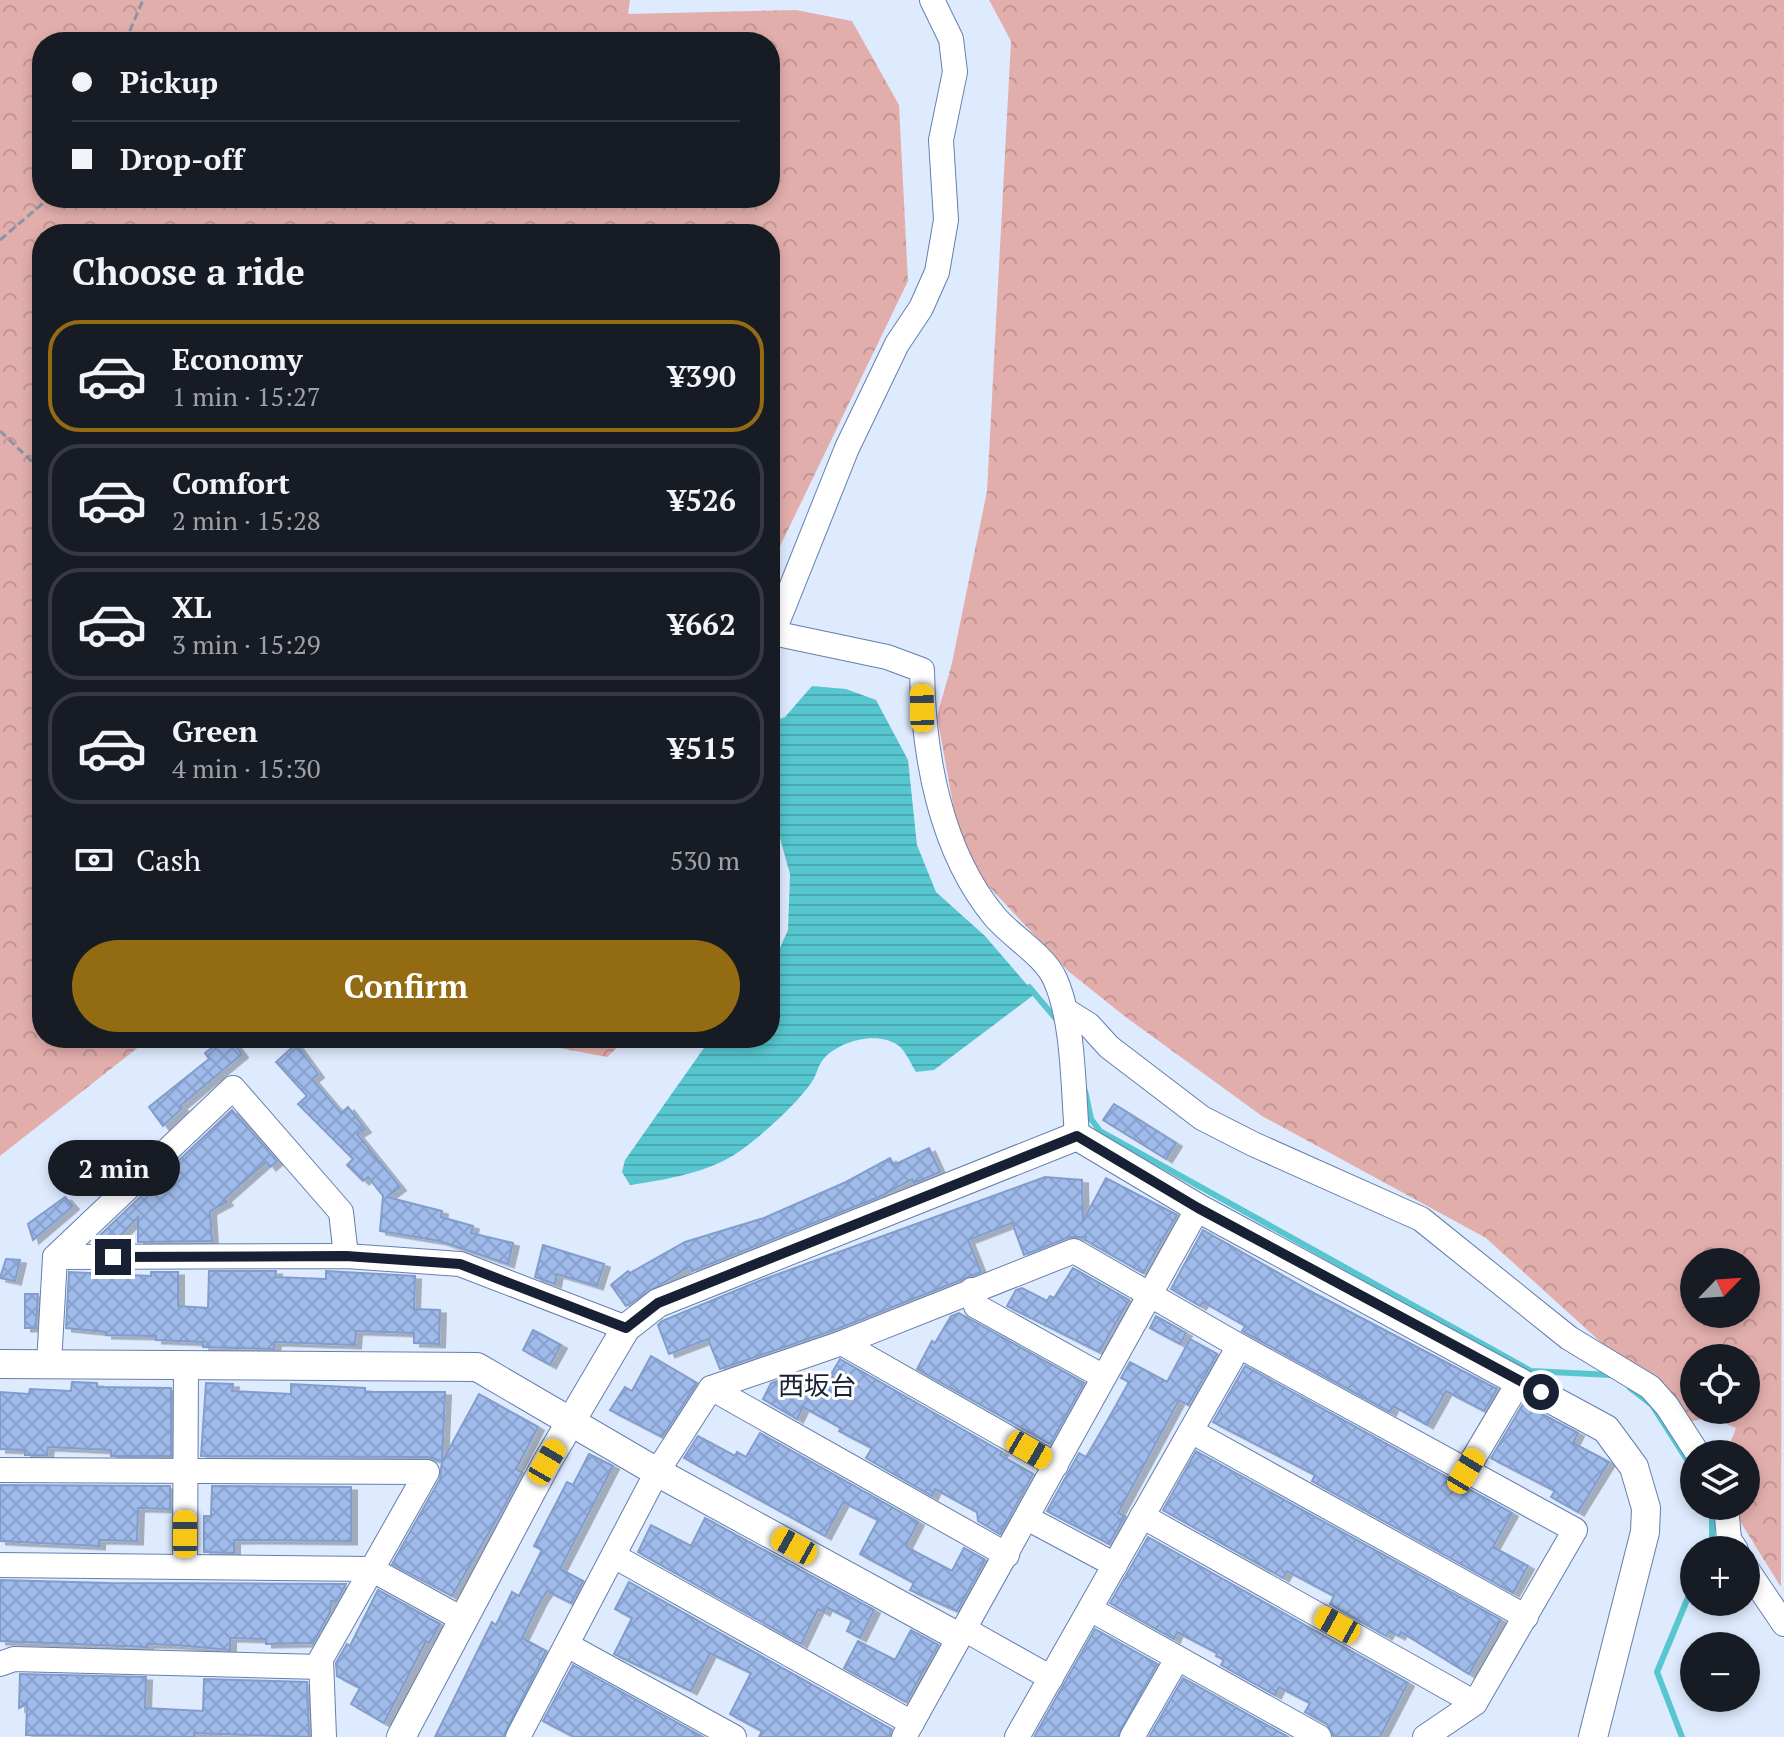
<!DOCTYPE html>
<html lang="en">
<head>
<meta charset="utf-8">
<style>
  :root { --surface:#171b24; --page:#242831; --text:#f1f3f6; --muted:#9ea1a6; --line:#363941; --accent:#926b12 }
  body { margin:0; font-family:"PT Serif","Noto Sans JP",serif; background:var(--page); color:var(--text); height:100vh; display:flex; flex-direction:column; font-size:30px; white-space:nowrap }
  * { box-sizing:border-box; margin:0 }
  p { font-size:26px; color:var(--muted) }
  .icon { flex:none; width:44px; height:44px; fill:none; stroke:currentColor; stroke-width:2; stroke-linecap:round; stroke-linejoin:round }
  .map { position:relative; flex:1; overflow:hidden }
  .drawer { position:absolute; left:32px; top:224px; width:748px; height:824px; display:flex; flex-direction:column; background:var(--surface); border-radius:32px; box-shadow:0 4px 12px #0003 }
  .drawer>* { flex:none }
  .banner { position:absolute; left:32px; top:32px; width:748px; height:176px; border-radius:32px; box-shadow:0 4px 12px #0003; display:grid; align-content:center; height:176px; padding:0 40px; background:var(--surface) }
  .needle { width:52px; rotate:65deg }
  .tools { position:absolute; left:1680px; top:1248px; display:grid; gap:16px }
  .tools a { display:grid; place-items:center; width:80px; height:80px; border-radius:50%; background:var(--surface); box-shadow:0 4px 12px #0003; font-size:40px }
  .end { position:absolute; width:36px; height:36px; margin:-18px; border:10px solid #172133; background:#fff; box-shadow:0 0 0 4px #fff }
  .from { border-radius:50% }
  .bubble { position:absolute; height:56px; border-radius:28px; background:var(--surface); box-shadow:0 4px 12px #0003; font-size:26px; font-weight:700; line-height:56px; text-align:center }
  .car { position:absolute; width:24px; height:48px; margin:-24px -12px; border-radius:10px; box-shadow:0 0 6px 2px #0007; background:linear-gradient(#f5c518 24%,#345 0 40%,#f5c518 0 76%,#345 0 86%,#f5c518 0) }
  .banner b { display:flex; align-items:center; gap:28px; height:76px; font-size:30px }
  .banner b+b { border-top:2px solid var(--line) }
  .banner i { width:20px; height:20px; background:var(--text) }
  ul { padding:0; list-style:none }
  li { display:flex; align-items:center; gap:24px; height:112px; margin:0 16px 12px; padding:0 24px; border:4px solid var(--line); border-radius:32px }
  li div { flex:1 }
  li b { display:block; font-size:30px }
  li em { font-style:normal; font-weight:700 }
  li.selected { border-color:var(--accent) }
  li>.icon { width:72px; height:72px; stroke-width:1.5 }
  h2 { padding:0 40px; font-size:36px; line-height:96px }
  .pay { display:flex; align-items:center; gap:20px; height:88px; padding:0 40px; font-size:30px }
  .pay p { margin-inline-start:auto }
  .action { display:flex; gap:16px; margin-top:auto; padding:16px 40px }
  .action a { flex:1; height:92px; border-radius:48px; background:var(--accent); color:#fff; font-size:32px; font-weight:700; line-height:92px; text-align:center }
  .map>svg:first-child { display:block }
  .forest { fill:url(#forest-crowns); fill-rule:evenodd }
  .water { fill:url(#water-rules) }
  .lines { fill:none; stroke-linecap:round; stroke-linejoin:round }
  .stream { stroke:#57c6ce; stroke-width:6 }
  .building { fill:url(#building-cross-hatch); stroke:#829dcb; stroke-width:2; filter:url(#shadow) }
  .minor-casing { stroke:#657fac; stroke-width:26 }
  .tertiary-casing { stroke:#657fac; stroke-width:30 }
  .path { stroke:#8994a7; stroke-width:3; stroke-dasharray:8 4; stroke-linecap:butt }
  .minor { stroke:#fff; stroke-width:24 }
  .tertiary { stroke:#fff; stroke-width:28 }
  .route { stroke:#172133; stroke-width:10 }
  .labels { text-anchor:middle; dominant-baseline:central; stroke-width:6; stroke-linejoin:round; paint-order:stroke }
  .quarter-label { font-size:26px; fill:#172133; stroke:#fff }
</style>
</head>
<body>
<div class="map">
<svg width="1784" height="1737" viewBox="0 0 1784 1737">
  <defs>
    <pattern id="forest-crowns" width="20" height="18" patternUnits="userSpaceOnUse" patternTransform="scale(2)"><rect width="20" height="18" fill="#e2aeac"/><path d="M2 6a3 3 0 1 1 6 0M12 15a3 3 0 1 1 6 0" fill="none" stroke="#c19594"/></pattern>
    <pattern id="water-rules" width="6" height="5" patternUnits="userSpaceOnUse" patternTransform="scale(2)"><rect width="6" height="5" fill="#57c6ce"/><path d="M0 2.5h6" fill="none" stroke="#4baab1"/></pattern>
    <pattern id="building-cross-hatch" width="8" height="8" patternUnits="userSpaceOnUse" patternTransform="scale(2)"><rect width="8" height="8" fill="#9fbbeb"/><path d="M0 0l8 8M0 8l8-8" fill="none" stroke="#88a0ca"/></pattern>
    <filter id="shadow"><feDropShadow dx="6" dy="3.5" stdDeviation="0" flood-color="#0004"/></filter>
  </defs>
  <rect width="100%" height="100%" fill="#deeafe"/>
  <g class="forest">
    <path d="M0,0h630l-2,14 168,-4 56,11 47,84 9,176 -138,286v-333h-728v804h123l-25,8 -140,110zM42,42h728v156h-728z"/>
    <path d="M989,0h795l-3,1587 -40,-64 -7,-17h12v-52h-20l10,-26 -26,-11 -21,5 -203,-184 -224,-122 -135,-98 -59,-47 -88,-94 -22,-45 -21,-116 15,-53 35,-172 24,-450zM1694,1262h52v52h-52zM1694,1358h52v52h-52z"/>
    <path d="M508,1038h120l-21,19z"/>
  </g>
  <path class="water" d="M812,686l34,3 30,11 32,60 9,85 19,47 49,44 50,58 -101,76 -18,2c-5,-8 -10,-20 -17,-26 -21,-16 -62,-5 -77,15 -5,7 -6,16 -11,22 -14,21 -50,53 -71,68 -29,21 -75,29 -110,34l-8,-13 3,-12 86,-122h59v-68l18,-40 2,-56 -10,-36 -10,-16v-99l15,-6z"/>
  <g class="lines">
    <g class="stream">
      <path d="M1029,987l28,33"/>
      <path d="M1085,1091l6,28 9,12 431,240 80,4"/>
      <path d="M1630,1388l22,17 42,66"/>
      <path d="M1708,1550l4,-10v-34"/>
      <path d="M1682,1737l-25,-65 37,-89"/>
    </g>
  </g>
  <g class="building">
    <path d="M225,1038h5l12,16 -62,52 2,2 -19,18 -14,-19 60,-48 -4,-6z"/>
    <path d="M296,1044l22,30 -6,5 29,34 7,-6 17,22 -8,5 43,53 -13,10 55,14 -1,6 32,9 -2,7 42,10 -5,21 -68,-23 -60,-10 3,-35 -15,-19 -5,4 -16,-16 6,-6 -55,-55 9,-8 -31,-34z"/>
    <path d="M1114,1104l62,39 -10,16 -63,-39z"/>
    <path d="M232,1110l45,51 -7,6 -4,-5 -42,37 3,3 -17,9 2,30 -74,1v-25l-24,25 -19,-2z"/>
    <path d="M929,1148l11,24 -26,11 -2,-4 -33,18 -187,74 -2,-5 -64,40 -15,-21 17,-14 2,2 55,-31 79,-24 82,-36 44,-24 4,7z"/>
    <path d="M1045,1177l37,3 1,41 23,-43 71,37 -34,58 -58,-33 1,-3h-17l-45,18 -12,-32 -44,17 13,32 -144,57 -117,40 -12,-30 -39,15 -11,-29 4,-4 97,-40z"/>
    <path d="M65,1197l8,9 -40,34 -5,-16z"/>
    <path d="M1203,1230l107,61 187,98 -13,22 -38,-20 -19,34 -34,-19 -3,6 -148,-81 3,-5 -42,-24 -3,4 -29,-17z"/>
    <path d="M543,1245l61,19 -7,22 -40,-12 -2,10 -20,-7z"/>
    <path d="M6,1259l14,1 -5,21 -15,-3z"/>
    <path d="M1073,1268l56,32 -30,52 -92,-46 9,-16 6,-2 25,13 3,-5 4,2z"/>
    <path d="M209,1271h67l-1,6 51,2v-8l89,5 -1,33 26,1 -1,34 -25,-1v-10l-58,-2 -1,14 -80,-3 -1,7 -71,-2v-5l-47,-2v-4l-50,-1v-3l-40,-4 3,-56 82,4v-4h27v34l30,2z"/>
    <path d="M25,1294h13l-2,34h-11z"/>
    <path d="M959,1313l125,70 -34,61 -133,-75 15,-28 3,2 16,-27z"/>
    <path d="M1156,1316l30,17 -6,11 -30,-16z"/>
    <path d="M533,1330l28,15 -11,20 -27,-15z"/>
    <path d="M1190,1339l27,15 -29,51 -9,-5 -61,113 7,3 -16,28 -62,-33 32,-58 7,4 20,-34 23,-41 -8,-4 9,-16 37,20z"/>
    <path d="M651,1356l46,27 -35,54 -52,-27 15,-23 7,4z"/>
    <path d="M840,1359l162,93 -2,3 33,19 -33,60 -22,-13 -1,-9 -42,-23 -3,7 -66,-38 6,-10 -33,-17 2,-3 -38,-21 -6,12 -34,-20 8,-16 26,-9 26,14z"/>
    <path d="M1245,1366l267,147 -19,34 35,19 -15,27 -201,-112 3,-6 -102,-53z"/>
    <path d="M72,1382l25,1v4l74,1v68h-60v-6l-63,-3 -1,8h-22v-5l-25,-1v-57l29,2 1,-5 41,2z"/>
    <path d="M206,1383l27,1 -1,7 59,3v-10l74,4v4h80l-3,70 37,-68 59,33 -22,42 6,3 -16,31 -54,93 -60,-32 48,-85 2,-18 -15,-4 -226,-1z"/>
    <path d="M1523,1404l55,29 -5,10 36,19 -31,50 -27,-15 4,-6 -64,-33z"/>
    <path d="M760,1433l158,89 -12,23 2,3 44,23 12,-23 21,12 -28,51 -47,-21 4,-7 -54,-29 18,-34 -35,-18 -18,34 -141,-78 14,-22 37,20 2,-4 9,5z"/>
    <path d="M1196,1451l305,169 -32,54 -68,-42 -2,4 -10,-5 -3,5 -56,-32 4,-8 -47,-25 -4,7 -120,-68z"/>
    <path d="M589,1454l24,12 -53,103 23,12 -12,22 -24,-12 -6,9 -19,38 24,13 -43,86h-68l57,-115 4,3 16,-33 7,4 23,-46 -8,-4 33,-64 6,3z"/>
    <path d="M0,1485l170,1v23l-32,-1 -1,33 -38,-1v6l-99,-5z"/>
    <path d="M212,1486l139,1v54l-117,-1v13l-30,-1v-36h7z"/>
    <path d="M705,1518l169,92 -14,28 -13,-7 5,-11 -26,-13 -2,5 -6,-3 -17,35 -163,-92 13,-27 40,21z"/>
    <path d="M1148,1537l260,146 -28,54h-46l-7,-13 -22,-12 5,-9 -31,-16 -4,8 -54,-30 3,-5 -8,-4 1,-3 -40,-21 -3,7 -64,-36z"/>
    <path d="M0,1580l109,3 237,1 -10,18 -5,-1 -1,11 -17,31 -47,1v-5l-36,-1v12l-54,-5 -29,-1v3l-147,-6z"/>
    <path d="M629,1582l262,147 -2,8h-130l3,-6 -32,-17 21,-41 -41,-20 -19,38 -77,-37 18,-36 -17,-9z"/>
    <path d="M378,1590l62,34 -11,19 -3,-2 -42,82 -33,-19 9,-16 -23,-12 -1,-13 11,-19 3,2z"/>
    <path d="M1095,1629l62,35 -40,73h-83z"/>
    <path d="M911,1630l27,15 -32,57 -62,-34 14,-27 37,19z"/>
    <path d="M573,1665l130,72h-129l-31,-16z"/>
    <path d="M20,1674l126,3 -1,31 58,3 1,-32 103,3 2,55 -115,-4v4l-168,-2 1,-31 -8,4z"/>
    <path d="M1183,1678l105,59h-139z"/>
  </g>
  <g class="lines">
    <g class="minor-casing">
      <g id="minor">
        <path d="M932,0l19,39 4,33 -14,68 5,80 -9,52 -16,36 -24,36 -50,104 -74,185 114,24 35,13c1,84 18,181 73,247 17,20 49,38 60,62 19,42 18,109 22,157"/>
        <path d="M1065,1010l24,15 20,22 93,71 51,26 168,75 148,119 81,49 17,19 31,48"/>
        <path d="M55,1257l291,-1 114,8 166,64"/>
        <path d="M972,1290l4,16 126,70"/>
        <path d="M842,1343l214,122"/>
        <path d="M49,1364l6,-107 178,-169 108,124 5,44"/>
        <path d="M711,1388l296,167"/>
        <path d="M1191,1431l335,186"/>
        <path d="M0,1470l427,2 -106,187 3,78"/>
        <path d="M1466,1471l54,-91"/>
        <path d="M1726,1506l3,33 7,11"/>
        <path d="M1142,1516l333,187"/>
        <path d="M1027,1518l88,47"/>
        <path d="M614,1556l298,167"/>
        <path d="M0,1565l371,4 91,50"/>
        <path d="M185,1565l1,-200"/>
        <path d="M1746,1568l38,56"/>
        <path d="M1090,1609l229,128"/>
        <path d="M964,1629l87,49"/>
        <path d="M567,1645l167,92"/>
        <path d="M0,1664l14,-5 307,8"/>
        <path d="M518,1737l139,-265 54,-84 131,-45 232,-92 165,95 336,184 -100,173 -50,34"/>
        <path d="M904,1737l294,-529"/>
        <path d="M1017,1737l222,-391"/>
        <path d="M1132,1737l45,-78"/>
      </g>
    </g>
    <g class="tertiary-casing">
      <g id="tertiary">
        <path d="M0,1364l477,3 180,105 300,164"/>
        <path d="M401,1737l146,-275 79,-134 32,-25 419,-167 121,72 408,221 28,38 12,41 -1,24 -52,205"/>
      </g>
    </g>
    <g class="path">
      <path d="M125,42l18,-42"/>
      <path d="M0,240l49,-42"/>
      <path d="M0,431l42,40"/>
    </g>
    <use href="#minor" class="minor"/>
    <use href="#tertiary" class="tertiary"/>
  </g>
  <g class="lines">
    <path class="route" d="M113,1257l233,-1 114,8 166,64 32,-25 419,-167 121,72 343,184"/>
  </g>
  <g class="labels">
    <g class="quarter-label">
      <text x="817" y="1385">西坂台</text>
    </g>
  </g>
</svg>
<div class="tools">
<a><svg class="needle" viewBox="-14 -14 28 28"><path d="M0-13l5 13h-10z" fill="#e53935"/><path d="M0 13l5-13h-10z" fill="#9ea1a6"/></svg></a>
<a><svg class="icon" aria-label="locate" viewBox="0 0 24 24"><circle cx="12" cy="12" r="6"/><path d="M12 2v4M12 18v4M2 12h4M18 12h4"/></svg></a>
<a><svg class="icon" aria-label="layers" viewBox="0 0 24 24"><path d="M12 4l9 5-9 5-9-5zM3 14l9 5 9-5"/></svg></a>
<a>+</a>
<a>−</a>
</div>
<i class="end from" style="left:1541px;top:1392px"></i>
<i class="end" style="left:113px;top:1257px"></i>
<div class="bubble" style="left:48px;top:1140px;width:132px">2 min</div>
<i class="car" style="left:922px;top:708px;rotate:359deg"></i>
<i class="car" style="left:1029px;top:1450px;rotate:120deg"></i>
<i class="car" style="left:547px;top:1462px;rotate:30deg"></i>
<i class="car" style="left:1466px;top:1471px;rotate:31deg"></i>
<i class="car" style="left:185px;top:1534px;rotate:0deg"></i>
<i class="car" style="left:794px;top:1546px;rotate:299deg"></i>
<i class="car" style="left:1337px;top:1625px;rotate:299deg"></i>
<div class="banner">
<b><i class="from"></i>Pickup</b>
<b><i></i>Drop-off</b>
</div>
<section class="drawer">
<h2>Choose a ride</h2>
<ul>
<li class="selected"><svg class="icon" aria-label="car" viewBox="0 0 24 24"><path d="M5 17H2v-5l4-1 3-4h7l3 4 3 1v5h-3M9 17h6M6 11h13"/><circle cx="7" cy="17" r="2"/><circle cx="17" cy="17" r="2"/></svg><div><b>Economy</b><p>1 min · 15:27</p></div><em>¥390</em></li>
<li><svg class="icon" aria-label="car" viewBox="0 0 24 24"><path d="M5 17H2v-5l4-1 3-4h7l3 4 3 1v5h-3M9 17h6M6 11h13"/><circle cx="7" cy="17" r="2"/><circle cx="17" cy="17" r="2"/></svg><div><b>Comfort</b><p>2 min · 15:28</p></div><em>¥526</em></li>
<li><svg class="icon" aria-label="car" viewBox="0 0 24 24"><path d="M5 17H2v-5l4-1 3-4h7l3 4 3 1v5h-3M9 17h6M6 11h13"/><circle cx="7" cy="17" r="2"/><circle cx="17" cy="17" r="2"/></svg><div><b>XL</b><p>3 min · 15:29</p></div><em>¥662</em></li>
<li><svg class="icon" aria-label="car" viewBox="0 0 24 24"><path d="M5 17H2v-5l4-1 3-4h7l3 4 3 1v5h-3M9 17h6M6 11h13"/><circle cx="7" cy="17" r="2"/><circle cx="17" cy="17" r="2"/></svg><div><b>Green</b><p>4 min · 15:30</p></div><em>¥515</em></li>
</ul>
<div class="pay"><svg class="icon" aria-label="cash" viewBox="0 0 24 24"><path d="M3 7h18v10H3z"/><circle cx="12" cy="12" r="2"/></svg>Cash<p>530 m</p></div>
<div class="action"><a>Confirm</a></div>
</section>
</div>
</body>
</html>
